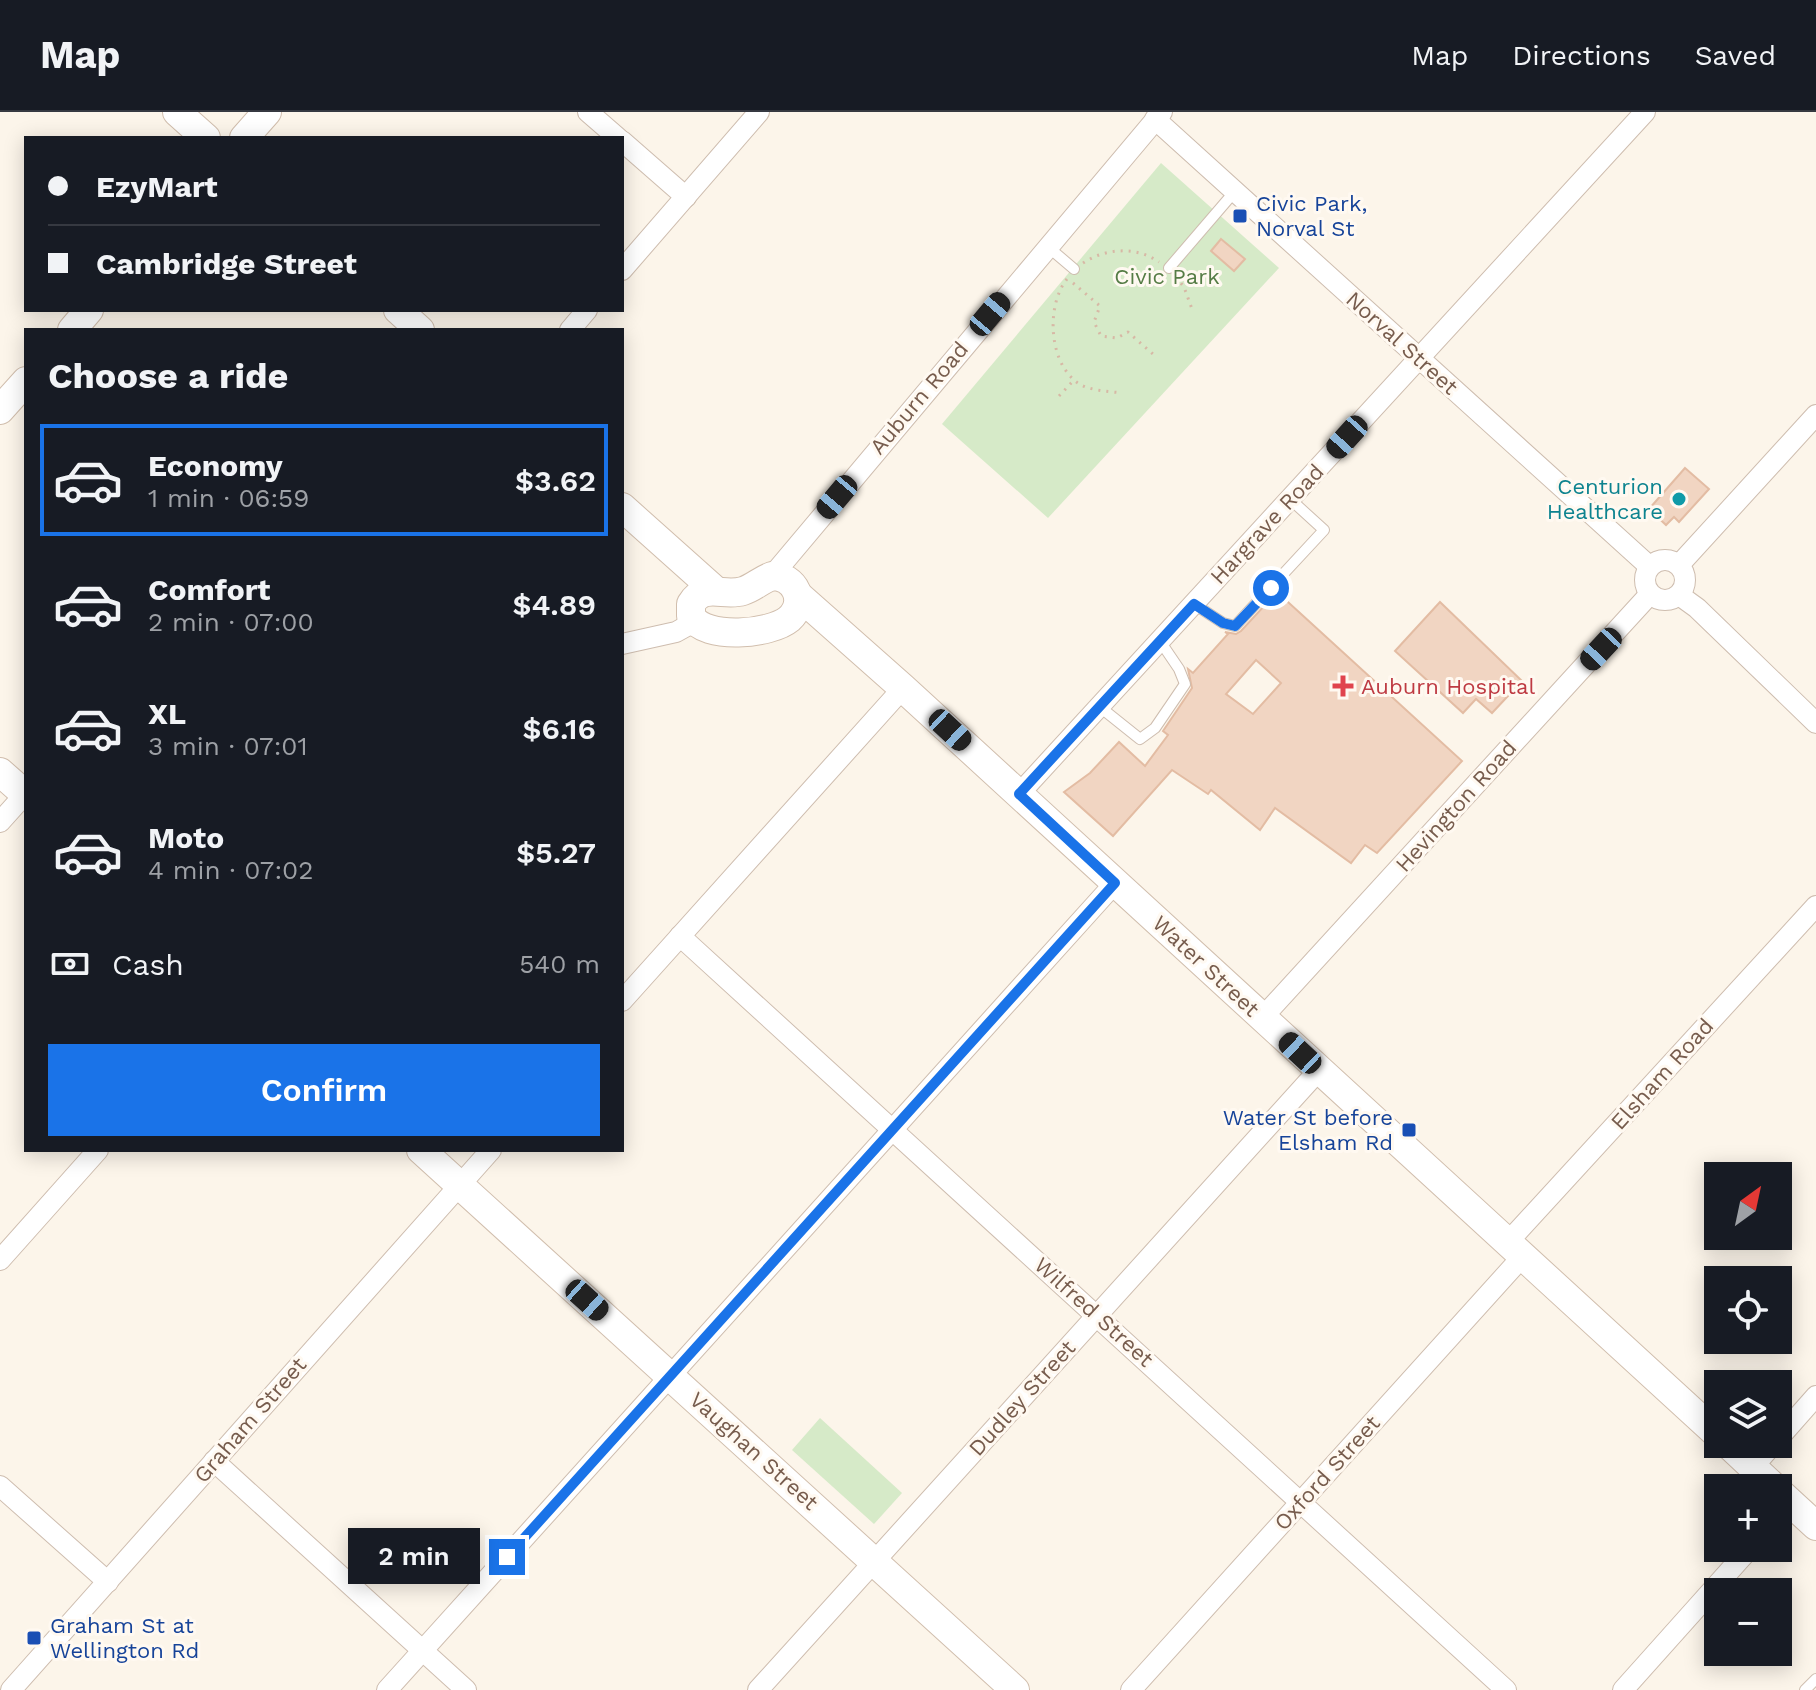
<!DOCTYPE html>
<html lang="en">
<head>
<meta charset="utf-8">
<style>
  :root { --surface:#171b24; --page:#242831; --text:#f1f3f6; --muted:#9ea1a6; --line:#363941; --accent:#1a73e8 }
  body { margin:0; font-family:"Work Sans",sans-serif; background:var(--page); color:var(--text); height:100vh; display:flex; flex-direction:column; font-size:30px; white-space:nowrap }
  * { box-sizing:border-box; margin:0 }
  p { font-size:26px; color:var(--muted) }
  .icon { flex:none; width:44px; height:44px; fill:none; stroke:currentColor; stroke-width:2; stroke-linecap:round; stroke-linejoin:round }
  .map { position:relative; flex:1; overflow:hidden }
  .panel { position:absolute; left:24px; top:216px; width:600px; height:824px; display:flex; flex-direction:column; background:var(--surface); border-radius:0px; box-shadow:0 4px 20px #0003 }
  .panel>* { flex:none }
  .hud { position:absolute; left:24px; top:24px; width:600px; height:176px; border-radius:0px; box-shadow:0 4px 20px #0003; display:grid; align-content:center; height:176px; padding:0 24px; background:var(--surface) }
  .needle { width:52px; rotate:33deg }
  .fabs { position:absolute; left:1704px; top:1050px; display:grid; gap:16px }
  .fabs a { display:grid; place-items:center; width:88px; height:88px; border-radius:0px; background:var(--surface); box-shadow:0 4px 20px #0003; font-size:40px }
  .end { position:absolute; width:36px; height:36px; margin:-18px; border:10px solid #1a73e8; background:#fff; box-shadow:0 0 0 4px #fff }
  .from { border-radius:50% }
  .bubble { position:absolute; height:56px; border-radius:0px; background:var(--surface); box-shadow:0 4px 20px #0003; font-size:26px; font-weight:600; line-height:56px; text-align:center }
  .car { position:absolute; width:24px; height:48px; margin:-24px -12px; border-radius:10px; box-shadow:0 0 6px 2px #0007; background:linear-gradient(#222 24%,#8ab4d8 0 40%,#222 0 76%,#8ab4d8 0 86%,#222 0) }
  .hud b { display:flex; align-items:center; gap:28px; height:76px; font-size:30px }
  .hud b+b { border-top:2px solid var(--line) }
  .hud i { width:20px; height:20px; background:var(--text) }
  ul { padding:0; list-style:none }
  li { display:flex; align-items:center; gap:24px; height:112px; margin:0 16px 12px; padding:0 8px; border:4px solid transparent; border-radius:0px }
  li div { flex:1 }
  li b { display:block; font-size:30px }
  li em { font-style:normal; font-weight:600 }
  li.on { border-color:var(--accent) }
  li>.icon { width:72px; height:72px; stroke-width:1.5 }
  h2 { padding:0 24px; font-size:36px; line-height:96px }
  .pay { display:flex; align-items:center; gap:20px; height:88px; padding:0 24px; font-size:30px }
  .pay p { margin-inline-start:auto }
  .action { display:flex; gap:16px; margin-top:auto; padding:16px 24px }
  .action a { flex:1; height:92px; border-radius:0px; background:var(--accent); color:#fff; font-size:32px; font-weight:600; line-height:92px; text-align:center }
  header { display:flex; align-items:center; gap:48px; box-sizing:border-box; height:112px; padding:0 40px; background:var(--surface); border-bottom:2px solid var(--line) }
  header strong { font-size:38px }
  nav { display:flex; gap:44px; margin-inline-start:auto; font-size:28px }
  .map>svg:first-child { display:block }
  .green { fill:#d6eac8 }
  .building { fill:#f1d5c2; stroke:#e3bca3; stroke-width:2; fill-rule:evenodd }
  .lines { fill:none; stroke-linecap:round; stroke-linejoin:round }
  .lane-casing { stroke:#cebdaf; stroke-width:12 }
  .street-casing { stroke:#cebdaf; stroke-width:22 }
  .secondary-casing { stroke:#d1bead; stroke-width:30 }
  .path { stroke:#d7b8a5; stroke-width:3; stroke-dasharray:2 6; stroke-linecap:butt }
  .lane { stroke:#fff; stroke-width:10 }
  .street { stroke:#fff; stroke-width:20 }
  .secondary { stroke:#fff; stroke-width:28 }
  .route { stroke:#1a73e8; stroke-width:10 }
  .transit-dot { fill:#1a4fb4; stroke:#fff9f1; stroke-width:3 }
  .culture-dot { fill:#0f9aa8; stroke:#fff9f1; stroke-width:3 }
  .health-dot { fill:#e0444e; stroke:#fff9f1; stroke-width:3 }
  .labels { text-anchor:middle; dominant-baseline:central; stroke-width:6; stroke-linejoin:round; paint-order:stroke }
  .transit-label { font-size:22px; fill:#164399; stroke:#fff9f1; text-anchor:start }
  .park-label { font-size:22px; fill:#557c45; stroke:#fff9f1 }
  .street-label { font-size:22px; fill:#775c4d; stroke:#fff9f1 }
  .culture-label { font-size:22px; fill:#0d838f; stroke:#fff9f1; text-anchor:end }
  .health-label { font-size:22px; fill:#be3a42; stroke:#fff9f1; text-anchor:start }
</style>
</head>
<body>
<header>
<strong>Map</strong>
<nav><a>Map</a><a>Directions</a><a>Saved</a></nav>
</header>
<div class="map">
<svg width="1816" height="1578" viewBox="0 0 1816 1578">
  <rect width="100%" height="100%" fill="#fcf5ea"/>
  <g class="green">
    <path d="M1161,51l118,105 -231,250 -106,-94z"/>
    <path d="M820,1306l82,75 -28,31 -82,-74z"/>
  </g>
  <g class="building">
    <path d="M1221,127l24,20 -11,12 -23,-20z"/>
    <path d="M1685,356l24,21 -30,33 -5,-5 -8,8 -17,-16z"/>
    <path d="M1277,480l185,169 -85,92 -12,-8 -14,18 -76,-55 -15,22 -49,-40 -3,4 -36,-24 -59,66 -49,-44 26,-19 29,-31 26,24 23,-31 -5,-4 29,-43 -4,-19 5,4 35,-39 -3,-2 11,2 5,-3zM1256,548l25,23 -28,31 -27,-20z"/>
    <path d="M1440,490l82,79 -30,32 -16,-14 -13,14 -68,-62z"/>
  </g>
  <g class="lines">
    <g class="lane-casing">
      <g id="lane">
        <path d="M1047,134l27,23"/>
        <path d="M1169,156l67,-78"/>
        <path d="M1194,492l29,19 12,3 89,-96 -34,-31"/>
        <path d="M1100,595l40,32 15,-11 30,-44 -6,-15 -19,-28"/>
        <path d="M1805,1578l11,-11"/>
      </g>
    </g>
    <g class="street-casing">
      <g id="street">
        <path d="M588,0l30,26"/>
        <path d="M1155,7l494,447"/>
        <path d="M622,29l64,56"/>
        <path d="M622,158l137,-158"/>
        <path d="M570,218l17,-20"/>
        <circle cx="1665" cy="468" r="20"/>
        <path d="M1679,453l137,-150"/>
        <path d="M772,464l390,-464"/>
        <path d="M1679,483l18,13 119,115"/>
        <path d="M622,532l54,-12 18,-10"/>
        <path d="M1019,682l626,-682"/>
        <path d="M0,710l26,-29"/>
        <path d="M680,824l826,754"/>
        <path d="M622,889l281,-313"/>
        <path d="M1262,906l388,-424"/>
        <path d="M1507,1131l309,-337"/>
        <path d="M0,1148l98,-110"/>
        <path d="M1778,1327l38,-43"/>
        <path d="M214,1349l252,229"/>
        <path d="M1753,1355l20,-23"/>
        <path d="M0,1374l108,96"/>
        <path d="M11,1578l480,-540"/>
        <path d="M387,1578l728,-807"/>
        <path d="M758,1578l561,-620"/>
        <path d="M1131,1578l391,-433"/>
        <path d="M1623,1578l127,-142"/>
      </g>
    </g>
    <g class="secondary-casing">
      <g id="secondary">
        <path d="M177,0l29,26"/>
        <path d="M244,26l23,-26"/>
        <path d="M398,198l22,20"/>
        <path d="M72,218l17,-20"/>
        <path d="M0,298l26,-29"/>
        <path d="M622,395l94,84"/>
        <path d="M772,464c23,0 36,26 17,43 -18,15 -84,22 -98,-3v-12c13,-22 32,-7 52,-13 10,-3 18,-11 29,-15z"/>
        <path d="M798,483l105,93 815,747"/>
        <path d="M0,660l26,23"/>
        <path d="M421,1038l594,540"/>
        <path d="M1728,1332l47,44"/>
        <path d="M1778,1379l38,35"/>
      </g>
    </g>
    <g class="path">
      <path d="M1083,151c23,-15 53,-17 76,-1"/>
      <path d="M1176,165l8,10 8,22"/>
      <path d="M1067,167c-20,25 -19,78 7,101 12,11 33,11 48,13"/>
      <path d="M1073,171l27,23 -6,16 7,14 16,2 11,-6 26,23"/>
      <path d="M1059,284l15,-16"/>
    </g>
    <use href="#lane" class="lane"/>
    <use href="#street" class="street"/>
    <use href="#secondary" class="secondary"/>
  </g>
  <g class="lines">
    <path class="route" d="M507,1445l608,-674 -96,-89 175,-190 29,19 12,3 36,-38"/>
  </g>
  <g class="transit-dot">
    <rect x="1232" y="96" width="16" height="16" rx="4"/>
    <rect x="1401" y="1010" width="16" height="16" rx="4"/>
    <rect x="26" y="1518" width="16" height="16" rx="4"/>
  </g>
  <circle class="culture-dot" cx="1679" cy="387" r="8"/>
  <path class="health-dot" d="M1339 562h8v8h8v8h-8v8h-8v-8h-8v-8h8z"/>
  <g class="labels">
    <g class="transit-label">
      <text x="1256" y="91">Civic Park,<tspan x="1256" dy="25">Norval St</tspan></text>
      <text x="1393" y="1005" text-anchor="end">Water St before<tspan x="1393" dy="25">Elsham Rd</tspan></text>
      <text x="50" y="1513">Graham St at<tspan x="50" dy="25">Wellington Rd</tspan></text>
    </g>
    <g class="park-label">
      <text x="1167" y="164">Civic Park</text>
    </g>
    <g class="street-label">
      <text transform="translate(1402 231) rotate(42)">Norval Street</text>
      <text transform="translate(919 286) rotate(-50)">Auburn Road</text>
      <text transform="translate(1267 412) rotate(-47)">Hargrave Road</text>
      <text transform="translate(1456 694) rotate(-48)">Hevington Road</text>
      <text transform="translate(1206 854) rotate(43)">Water Street</text>
      <text transform="translate(1662 962) rotate(-48)">Elsham Road</text>
      <text transform="translate(1094 1200) rotate(42)">Wilfred Street</text>
      <text transform="translate(1022 1286) rotate(-48)">Dudley Street</text>
      <text transform="translate(250 1308) rotate(-49)">Graham Street</text>
      <text transform="translate(754 1339) rotate(42)">Vaughan Street</text>
      <text transform="translate(1327 1361) rotate(-48)">Oxford Street</text>
    </g>
    <g class="culture-label">
      <text x="1663" y="374">Centurion<tspan x="1663" dy="25">Healthcare</tspan></text>
    </g>
    <g class="health-label">
      <text x="1361" y="574">Auburn Hospital</text>
    </g>
  </g>
</svg>
<div class="fabs">
<a><svg class="needle" viewBox="-14 -14 28 28"><path d="M0-13l5 13h-10z" fill="#e53935"/><path d="M0 13l5-13h-10z" fill="#9ea1a6"/></svg></a>
<a><svg class="icon" aria-label="locate" viewBox="0 0 24 24"><circle cx="12" cy="12" r="6"/><path d="M12 2v4M12 18v4M2 12h4M18 12h4"/></svg></a>
<a><svg class="icon" aria-label="layers" viewBox="0 0 24 24"><path d="M12 4l9 5-9 5-9-5zM3 14l9 5 9-5"/></svg></a>
<a>+</a>
<a>−</a>
</div>
<i class="end from" style="left:1271px;top:476px"></i>
<i class="end" style="left:507px;top:1445px"></i>
<div class="bubble" style="left:348px;top:1416px;width:132px">2 min</div>
<i class="car" style="left:990px;top:202px;rotate:40deg"></i>
<i class="car" style="left:1347px;top:325px;rotate:222deg"></i>
<i class="car" style="left:837px;top:385px;rotate:220deg"></i>
<i class="car" style="left:1601px;top:537px;rotate:223deg"></i>
<i class="car" style="left:950px;top:618px;rotate:133deg"></i>
<i class="car" style="left:1300px;top:941px;rotate:313deg"></i>
<i class="car" style="left:587px;top:1188px;rotate:132deg"></i>
<div class="hud">
<b><i class="from"></i>EzyMart</b>
<b><i></i>Cambridge Street</b>
</div>
<section class="panel">
<h2>Choose a ride</h2>
<ul>
<li class="on"><svg class="icon" aria-label="car" viewBox="0 0 24 24"><path d="M5 17H2v-5l4-1 3-4h7l3 4 3 1v5h-3M9 17h6M6 11h13"/><circle cx="7" cy="17" r="2"/><circle cx="17" cy="17" r="2"/></svg><div><b>Economy</b><p>1 min · 06:59</p></div><em>$3.62</em></li>
<li><svg class="icon" aria-label="car" viewBox="0 0 24 24"><path d="M5 17H2v-5l4-1 3-4h7l3 4 3 1v5h-3M9 17h6M6 11h13"/><circle cx="7" cy="17" r="2"/><circle cx="17" cy="17" r="2"/></svg><div><b>Comfort</b><p>2 min · 07:00</p></div><em>$4.89</em></li>
<li><svg class="icon" aria-label="car" viewBox="0 0 24 24"><path d="M5 17H2v-5l4-1 3-4h7l3 4 3 1v5h-3M9 17h6M6 11h13"/><circle cx="7" cy="17" r="2"/><circle cx="17" cy="17" r="2"/></svg><div><b>XL</b><p>3 min · 07:01</p></div><em>$6.16</em></li>
<li><svg class="icon" aria-label="car" viewBox="0 0 24 24"><path d="M5 17H2v-5l4-1 3-4h7l3 4 3 1v5h-3M9 17h6M6 11h13"/><circle cx="7" cy="17" r="2"/><circle cx="17" cy="17" r="2"/></svg><div><b>Moto</b><p>4 min · 07:02</p></div><em>$5.27</em></li>
</ul>
<div class="pay"><svg class="icon" aria-label="cash" viewBox="0 0 24 24"><path d="M3 7h18v10H3z"/><circle cx="12" cy="12" r="2"/></svg>Cash<p>540 m</p></div>
<div class="action"><a>Confirm</a></div>
</section>
</div>
</body>
</html>
